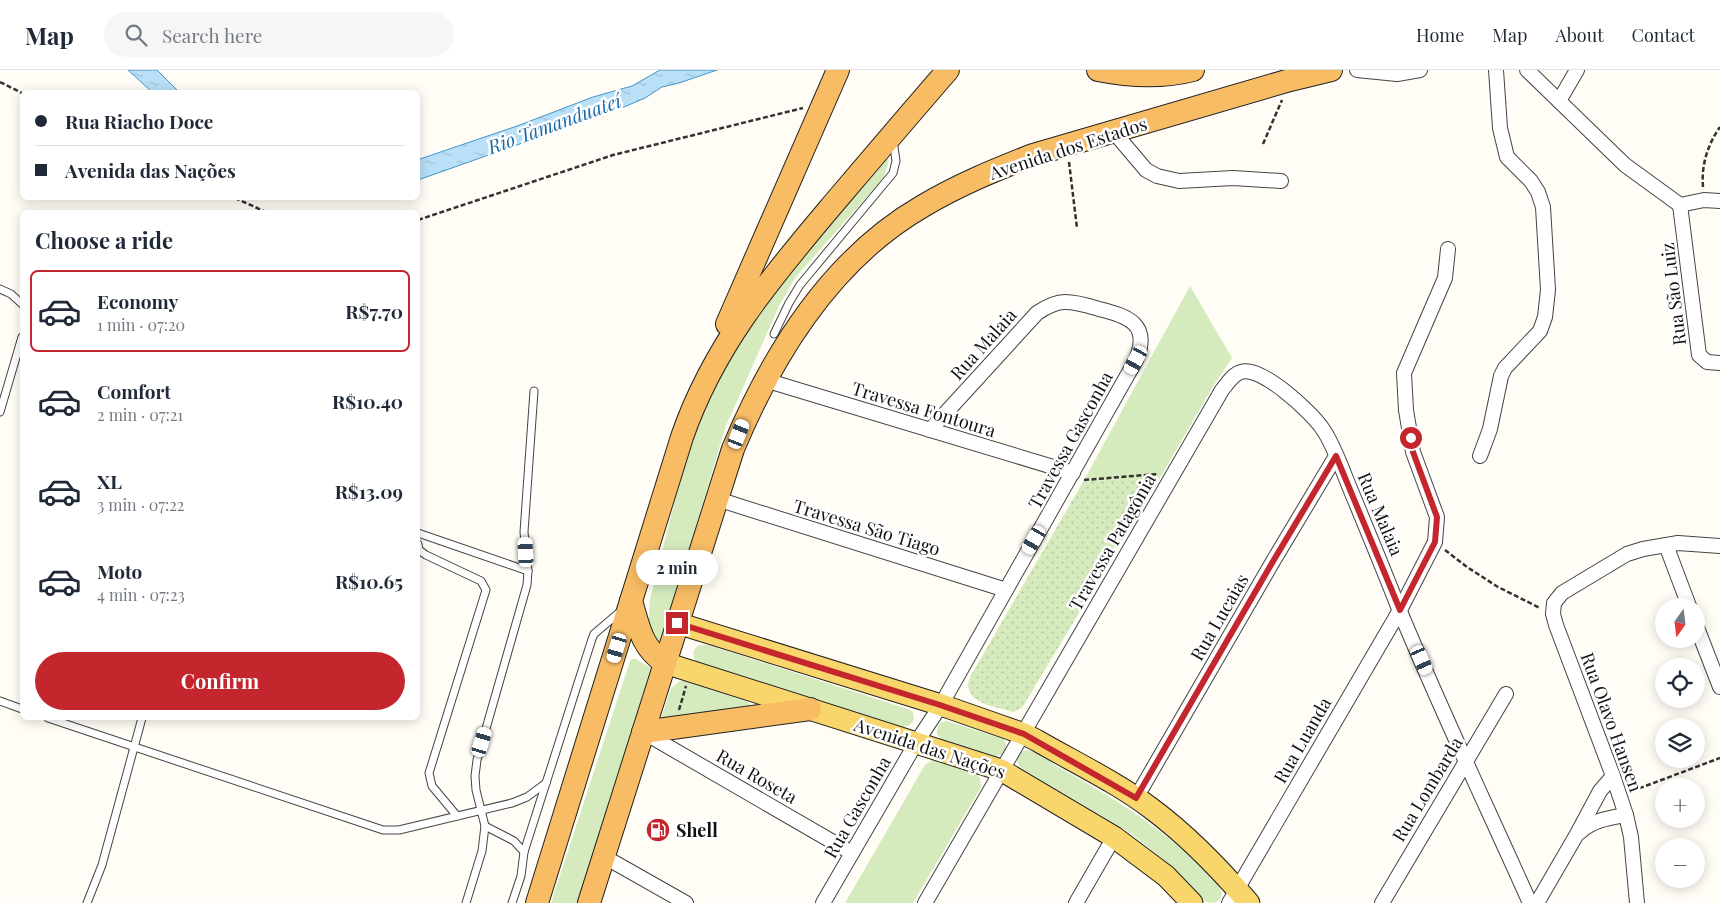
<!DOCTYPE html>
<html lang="en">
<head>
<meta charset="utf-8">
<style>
  :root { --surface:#fff; --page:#f6f6f7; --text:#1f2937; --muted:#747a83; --line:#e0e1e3; --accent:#c4262e }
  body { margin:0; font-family:"Playfair Display",serif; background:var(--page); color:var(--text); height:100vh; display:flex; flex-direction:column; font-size:19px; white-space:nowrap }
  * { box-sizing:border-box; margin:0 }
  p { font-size:16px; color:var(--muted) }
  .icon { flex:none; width:28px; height:28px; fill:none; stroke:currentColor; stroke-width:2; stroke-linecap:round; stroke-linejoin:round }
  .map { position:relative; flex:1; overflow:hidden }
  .panel { position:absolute; left:20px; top:140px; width:400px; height:510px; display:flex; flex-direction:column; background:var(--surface); border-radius:8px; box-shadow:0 2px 12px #0003 }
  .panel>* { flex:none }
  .top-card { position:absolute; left:20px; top:20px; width:400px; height:110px; border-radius:8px; box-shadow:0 2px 12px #0003; display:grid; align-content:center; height:110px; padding:0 15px; background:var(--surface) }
  .needle { width:32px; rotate:194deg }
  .tools { position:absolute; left:1655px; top:528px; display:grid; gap:10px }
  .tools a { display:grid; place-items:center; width:50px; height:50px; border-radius:50%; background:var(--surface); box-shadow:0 2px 12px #0003; font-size:25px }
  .end { position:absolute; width:22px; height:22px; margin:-11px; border:6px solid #c4262e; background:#fff; box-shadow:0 0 0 2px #fff }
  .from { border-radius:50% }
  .bubble { position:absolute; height:35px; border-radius:18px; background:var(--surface); box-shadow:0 2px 12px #0003; font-size:16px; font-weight:700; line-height:35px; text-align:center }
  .car { position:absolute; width:15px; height:30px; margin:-15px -8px; border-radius:6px; box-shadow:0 0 4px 1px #0007; background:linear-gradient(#fff 24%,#345 0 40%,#fff 0 76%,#345 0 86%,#fff 0) }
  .top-card b { display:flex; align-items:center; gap:18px; height:48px; font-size:19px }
  .top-card b+b { border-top:1px solid var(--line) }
  .top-card i { width:12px; height:12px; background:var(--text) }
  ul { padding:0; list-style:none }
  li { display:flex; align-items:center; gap:15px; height:82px; margin:0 10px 8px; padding:0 5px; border:2px solid transparent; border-radius:8px }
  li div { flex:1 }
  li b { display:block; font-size:19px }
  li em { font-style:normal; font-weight:700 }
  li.active { border-color:var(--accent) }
  li>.icon { width:45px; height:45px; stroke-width:1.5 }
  h2 { padding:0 15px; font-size:22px; line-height:60px }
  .action { display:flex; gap:10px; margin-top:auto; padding:10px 15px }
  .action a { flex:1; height:58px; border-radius:30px; background:var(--accent); color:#fff; font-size:20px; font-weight:700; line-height:58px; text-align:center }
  header { display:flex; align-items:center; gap:30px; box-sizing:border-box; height:70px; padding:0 25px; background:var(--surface); border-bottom:1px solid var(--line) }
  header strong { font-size:24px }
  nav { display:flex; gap:28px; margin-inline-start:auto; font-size:18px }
  .search { width:350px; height:45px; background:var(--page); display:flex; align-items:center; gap:12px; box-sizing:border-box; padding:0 18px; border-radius:28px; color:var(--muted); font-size:19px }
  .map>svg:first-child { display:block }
  .grass { fill:#d5ebbd }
  .garden { fill:url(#garden-dots) }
  .water { fill:url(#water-ripples); stroke:#3f96cf }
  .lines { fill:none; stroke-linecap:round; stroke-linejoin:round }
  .service-casing { stroke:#444; stroke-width:9 }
  .minor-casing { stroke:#444; stroke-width:16 }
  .primary-casing { stroke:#222; stroke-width:23 }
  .trunk-casing { stroke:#222; stroke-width:24 }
  .path { stroke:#333; stroke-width:2.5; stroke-dasharray:5 2.5; stroke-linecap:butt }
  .service { stroke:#fff; stroke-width:7 }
  .minor { stroke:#fff; stroke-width:14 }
  .primary { stroke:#f9d66b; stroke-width:21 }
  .trunk { stroke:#f7bc64; stroke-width:22 }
  .route { stroke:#c4262e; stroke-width:6 }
  .labels { text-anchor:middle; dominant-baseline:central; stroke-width:5; stroke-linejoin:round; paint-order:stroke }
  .street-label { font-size:18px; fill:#111; stroke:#fff }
  .poi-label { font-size:18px; font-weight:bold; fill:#111; stroke:#fff; text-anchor:start }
  .water-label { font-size:19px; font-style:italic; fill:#1768a6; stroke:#fff }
</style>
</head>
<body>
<header>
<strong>Map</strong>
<div class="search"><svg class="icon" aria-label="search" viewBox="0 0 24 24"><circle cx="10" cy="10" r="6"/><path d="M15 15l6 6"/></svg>Search here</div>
<nav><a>Home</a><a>Map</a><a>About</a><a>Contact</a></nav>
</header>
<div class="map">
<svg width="1720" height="833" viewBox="0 0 1720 833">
  <defs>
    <pattern id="garden-dots" width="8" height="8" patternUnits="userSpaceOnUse" patternTransform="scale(1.25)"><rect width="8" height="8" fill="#d5ebbd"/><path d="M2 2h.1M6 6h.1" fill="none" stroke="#b6c8a1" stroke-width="1.8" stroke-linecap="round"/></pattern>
    <pattern id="water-ripples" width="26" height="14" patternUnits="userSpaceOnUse" patternTransform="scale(1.25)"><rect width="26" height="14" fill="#b9e0f7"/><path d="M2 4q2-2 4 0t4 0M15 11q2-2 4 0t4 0" fill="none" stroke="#9ebfd3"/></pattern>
  </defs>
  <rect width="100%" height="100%" fill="#fffdf5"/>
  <g class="grass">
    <path d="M886,88l3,3 -5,15 -5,7 -84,95 -16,28 -54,122 -62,212 -5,1c-12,-11 -9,-27 -8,-42 22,-84 41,-181 86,-255 40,-67 99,-127 150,-186z"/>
    <path d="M1190,216l42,72 -20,30 -51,88 -78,6z"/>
    <path d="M699,575h9l200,64 5,3 1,7 -4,6 -7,2 -203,-63 -5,-4c-3,-6 -2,-11 4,-15z"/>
    <path d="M632,589h4l17,10 -75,234h-27l79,-242z"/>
    <path d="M680,611h5l63,21 2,3v2l-89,12 10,-31z"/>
    <path d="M947,651l56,18c5,6 4,11 -2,16l-6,1 -54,-17 -4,-5c-1,-7 3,-13 10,-13z"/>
    <path d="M1026,680c12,2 25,13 36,19 53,30 103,60 145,105 4,5 12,11 14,17 2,6 -2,10 -7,12l-8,-1 -42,-42 -35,-28 -108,-64c-7,-8 -4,-15 5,-18z"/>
    <path d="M932,690l45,14 3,5 1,8 -68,116h-68l80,-138z"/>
  </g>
  <path class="garden" d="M1161,406l-139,232 -9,4c-17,-5 -53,-9 -43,-35l113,-195z"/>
  <g class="water">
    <path d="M128,0h29l22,22h-27z"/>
    <path d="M660,0h57l-38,13 -17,4 -17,11 -21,9 -206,73v-19l2,-2 97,-33 76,-29 39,-11z"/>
  </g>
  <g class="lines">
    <g class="service-casing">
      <g id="service">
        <path d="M0,219l11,5 11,10"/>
        <path d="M774,264l15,-31 11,-18 93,-112 3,-12 -3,-21"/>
        <path d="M0,342l22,-75"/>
        <path d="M418,463l110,38"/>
        <path d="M418,474l1,6 7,5 55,26 5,9 -57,183 3,13 25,30"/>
        <path d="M0,631l22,8"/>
        <path d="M48,648l335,112h16l113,-27 15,-6 19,-14"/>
        <path d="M485,756l29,15 10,11"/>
        <path d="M87,833l15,-38 40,-147"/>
        <path d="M466,833l16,-52 3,-25 -9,-36 -1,-14 2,-16 50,-175 1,-14 -4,-39 10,-141"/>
        <path d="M512,833l9,-27 3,-24 68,-213 2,-5 27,-23"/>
      </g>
    </g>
    <g class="minor-casing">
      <g id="minor">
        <path d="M1357,0l40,4 23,-4"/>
        <path d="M1527,0l98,95 55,40"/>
        <path d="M1559,31l18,-31"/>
        <path d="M1113,61l33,39 11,6 22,5 54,-3 48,3"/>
        <path d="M1680,135l19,150 8,7 13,1"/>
        <path d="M1680,135l24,-5 16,1"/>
        <path d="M765,310l308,93"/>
        <path d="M1480,386l10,-27 11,-53 4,-8 35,-37 5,-14 3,-27 -5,-83 -5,-15 -7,-11 -24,-24 -7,-29 -4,-58"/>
        <path d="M717,429l289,91"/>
        <path d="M1666,475l23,61"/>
        <path d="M1696,555l24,62"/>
        <path d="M643,662l209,121"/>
        <path d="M1136,728l136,-235 64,-107"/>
        <path d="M1580,762c13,-12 29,-14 46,-17"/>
        <path d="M603,786l83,47"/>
        <path d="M823,833l93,-160 25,-38 195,-345c15,-36 -8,-44 -37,-51 -10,-3 -22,-7 -34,-7 -10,0 -19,5 -28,11l-107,117"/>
        <path d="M925,833l297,-513c5,-6 11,-16 19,-18 20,-7 70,40 81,56 11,15 20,41 27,58 17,41 34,82 50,123 41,99 87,196 131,294"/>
        <path d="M1076,833l38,-66"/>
        <path d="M1229,833l171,-293 35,-68 2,-25 -24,-65 -7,-42 -2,-37 41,-95 3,-29"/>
        <path d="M1382,833l124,-209"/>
        <path d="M1537,833l40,-69 23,-43 13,-15"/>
        <path d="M1637,833l-6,-66 -5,-22 -13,-39 -57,-151 -3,-11 1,-11 8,-10 65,-39 16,-5 35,-6 42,3"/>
      </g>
    </g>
    <g class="primary-casing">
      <g id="primary">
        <path d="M677,553l264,82 83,29 12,6c38,22 82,43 116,69 36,27 68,60 97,94"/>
        <path d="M665,593l336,107 113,67 52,39 26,27"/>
      </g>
    </g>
    <g class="trunk-casing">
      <g id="trunk">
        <path d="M1098,0c30,6 64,8 95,0"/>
        <path d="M727,254l111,-254"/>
        <path d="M631,531c8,26 10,46 34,62"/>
        <path d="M643,662l167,-23"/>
        <path d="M537,833l145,-466c31,-90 87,-157 147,-228 40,-47 79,-93 119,-139"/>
        <path d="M589,833l144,-454c40,-96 98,-190 190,-243 35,-21 72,-36 110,-51l257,-75 41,-10"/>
      </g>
    </g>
    <g class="path">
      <path d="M0,12l22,11"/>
      <path d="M1263,74l19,-44"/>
      <path d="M1069,92l8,66"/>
      <path d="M1703,117c-2,-22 5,-43 17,-60"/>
      <path d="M235,128l31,14"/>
      <path d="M418,150l195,-65 190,-47"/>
      <path d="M1084,410l74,-6"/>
      <path d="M1445,480l22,17 31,20 42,21"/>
      <path d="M679,640l7,-24"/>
      <path d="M1632,721l88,-33"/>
    </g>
    <use href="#service" class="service"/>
    <use href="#minor" class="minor"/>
    <use href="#primary" class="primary"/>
    <use href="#trunk" class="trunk"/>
  </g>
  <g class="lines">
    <path class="route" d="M677,553l263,82 84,29 112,64 136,-235 64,-107 64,154 35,-68 2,-25 -24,-65 -2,-14"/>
  </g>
  <defs>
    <g id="fuel-disc" transform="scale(1.25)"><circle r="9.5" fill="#c4262e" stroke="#fff"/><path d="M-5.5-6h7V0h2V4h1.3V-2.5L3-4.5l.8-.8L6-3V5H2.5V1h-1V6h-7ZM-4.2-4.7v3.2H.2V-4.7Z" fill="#fff"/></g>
  </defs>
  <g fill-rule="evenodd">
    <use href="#fuel-disc" x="658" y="760"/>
  </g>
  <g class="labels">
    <g class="street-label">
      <text transform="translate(1068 78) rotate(-18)">Avenida dos Estados</text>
      <text transform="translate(1673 224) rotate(-97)">Rua São Luiz</text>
      <text transform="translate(983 274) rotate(-48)">Rua Malaia</text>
      <text transform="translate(924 339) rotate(17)">Travessa Fontoura</text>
      <text transform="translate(1070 370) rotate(-61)">Travessa Gasconha</text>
      <text transform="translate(1381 444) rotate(67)">Rua Malaia</text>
      <text transform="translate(867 457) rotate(17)">Travessa São Tiago</text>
      <text transform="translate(1112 472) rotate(-60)">Travessa Patagônia</text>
      <text transform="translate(1219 547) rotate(-60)">Rua Lucaias</text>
      <text transform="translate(1612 652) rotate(70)">Rua Olavo Hansen</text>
      <text transform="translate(1302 670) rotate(-60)">Rua Luanda</text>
      <text transform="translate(930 678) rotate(18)">Avenida das Nações</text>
      <text transform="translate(757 706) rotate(30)">Rua Roseta</text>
      <text transform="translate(1427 719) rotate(-59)">Rua Lombarda</text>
      <text transform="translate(857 737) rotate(-60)">Rua Gasconha</text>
    </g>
    <g class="poi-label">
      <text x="676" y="760">Shell</text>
    </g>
    <g class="water-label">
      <text transform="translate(554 53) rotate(-20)">Rio Tamanduateí</text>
    </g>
  </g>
</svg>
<div class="tools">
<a><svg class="needle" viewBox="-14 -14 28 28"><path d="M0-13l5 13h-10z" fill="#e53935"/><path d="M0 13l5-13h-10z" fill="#747a83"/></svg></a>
<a><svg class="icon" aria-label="locate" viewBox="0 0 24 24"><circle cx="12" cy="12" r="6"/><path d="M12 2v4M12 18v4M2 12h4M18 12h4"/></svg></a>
<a><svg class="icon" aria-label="layers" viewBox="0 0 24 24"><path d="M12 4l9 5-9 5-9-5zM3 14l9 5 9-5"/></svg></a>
<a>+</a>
<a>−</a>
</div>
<i class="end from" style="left:1411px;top:368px"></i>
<i class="end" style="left:677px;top:553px"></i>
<div class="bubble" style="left:636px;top:480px;width:82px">2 min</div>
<i class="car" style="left:1136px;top:290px;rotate:209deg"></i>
<i class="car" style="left:739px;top:364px;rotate:22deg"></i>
<i class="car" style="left:1034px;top:470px;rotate:210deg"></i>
<i class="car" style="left:526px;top:482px;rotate:357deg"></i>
<i class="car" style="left:617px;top:578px;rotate:197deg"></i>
<i class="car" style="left:1422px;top:590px;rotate:156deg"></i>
<i class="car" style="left:482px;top:672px;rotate:17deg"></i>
<div class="top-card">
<b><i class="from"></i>Rua Riacho Doce</b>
<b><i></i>Avenida das Nações</b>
</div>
<section class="panel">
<h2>Choose a ride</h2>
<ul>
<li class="active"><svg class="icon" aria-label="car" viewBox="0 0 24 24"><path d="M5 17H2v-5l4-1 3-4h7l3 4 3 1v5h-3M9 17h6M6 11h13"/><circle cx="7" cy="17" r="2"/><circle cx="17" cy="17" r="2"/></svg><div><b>Economy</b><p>1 min · 07:20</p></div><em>R$7.70</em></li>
<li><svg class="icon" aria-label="car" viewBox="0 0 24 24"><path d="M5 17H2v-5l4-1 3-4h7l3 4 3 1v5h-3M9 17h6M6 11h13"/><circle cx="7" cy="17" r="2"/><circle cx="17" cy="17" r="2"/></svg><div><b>Comfort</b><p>2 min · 07:21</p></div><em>R$10.40</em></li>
<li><svg class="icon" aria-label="car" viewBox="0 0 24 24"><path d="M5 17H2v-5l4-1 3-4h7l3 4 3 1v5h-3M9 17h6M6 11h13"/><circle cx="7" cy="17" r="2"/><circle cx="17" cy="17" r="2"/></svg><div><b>XL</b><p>3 min · 07:22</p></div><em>R$13.09</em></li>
<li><svg class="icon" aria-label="car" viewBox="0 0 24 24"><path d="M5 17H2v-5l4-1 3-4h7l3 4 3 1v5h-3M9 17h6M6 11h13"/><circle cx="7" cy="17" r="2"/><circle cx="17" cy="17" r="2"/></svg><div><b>Moto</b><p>4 min · 07:23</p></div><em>R$10.65</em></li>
</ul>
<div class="action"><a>Confirm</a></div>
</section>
</div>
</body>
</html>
